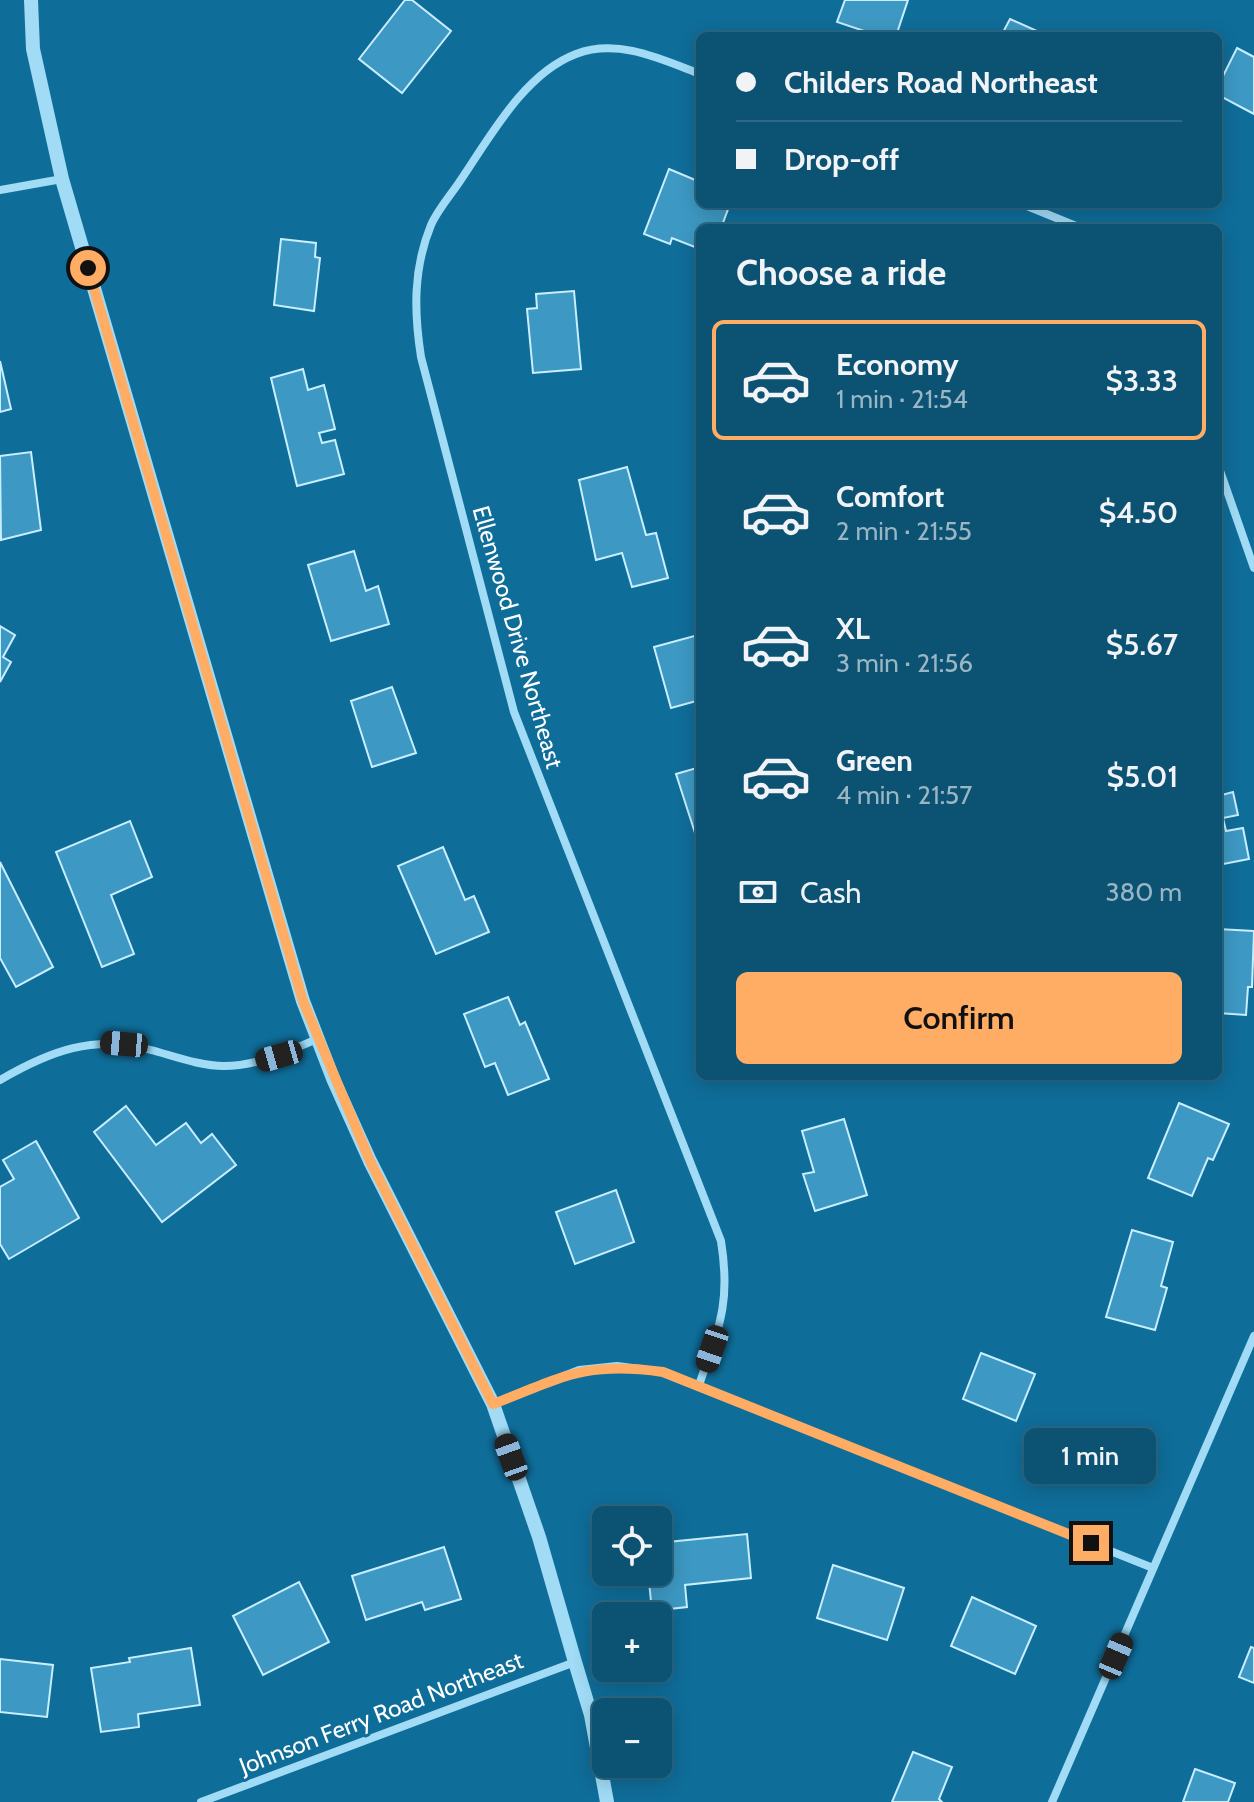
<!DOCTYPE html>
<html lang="en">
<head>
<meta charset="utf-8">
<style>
  :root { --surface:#0b5273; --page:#145878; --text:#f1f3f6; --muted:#9ab6c4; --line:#2b6985; --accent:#ffad65 }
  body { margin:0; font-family:Cabin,sans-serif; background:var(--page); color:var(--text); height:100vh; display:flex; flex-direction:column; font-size:30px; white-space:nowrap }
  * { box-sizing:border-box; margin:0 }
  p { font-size:26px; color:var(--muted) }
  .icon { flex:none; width:44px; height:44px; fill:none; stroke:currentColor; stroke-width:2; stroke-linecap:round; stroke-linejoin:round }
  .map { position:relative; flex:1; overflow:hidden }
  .details { position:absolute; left:696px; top:224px; width:526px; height:856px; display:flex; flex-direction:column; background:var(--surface); border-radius:12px; box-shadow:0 4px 20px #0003,0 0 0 2px var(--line) }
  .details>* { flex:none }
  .hud { position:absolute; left:696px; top:32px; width:526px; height:176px; border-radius:12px; box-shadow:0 4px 20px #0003,0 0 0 2px var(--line); display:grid; align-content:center; height:176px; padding:0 40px; background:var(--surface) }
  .fabs { position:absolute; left:592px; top:1506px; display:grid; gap:16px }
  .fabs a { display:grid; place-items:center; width:80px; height:80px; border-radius:12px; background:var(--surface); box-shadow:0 4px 20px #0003,0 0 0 2px var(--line); font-size:40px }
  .end { position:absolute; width:36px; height:36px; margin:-18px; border:10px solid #ffad65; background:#111; box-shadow:0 0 0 4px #111 }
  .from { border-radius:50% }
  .bubble { position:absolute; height:56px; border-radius:12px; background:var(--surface); box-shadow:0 4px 20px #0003,0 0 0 2px var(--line); font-size:26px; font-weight:600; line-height:56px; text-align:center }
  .car { position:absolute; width:24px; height:48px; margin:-24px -12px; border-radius:10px; box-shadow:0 0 6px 2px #0007; background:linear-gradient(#222 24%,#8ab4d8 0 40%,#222 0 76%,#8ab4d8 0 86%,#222 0) }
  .hud b { display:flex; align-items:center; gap:28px; height:76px; font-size:30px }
  .hud b+b { border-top:2px solid var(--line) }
  .hud i { width:20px; height:20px; background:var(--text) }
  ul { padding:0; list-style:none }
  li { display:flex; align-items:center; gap:24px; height:120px; margin:0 16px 12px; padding:0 24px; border:4px solid transparent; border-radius:12px }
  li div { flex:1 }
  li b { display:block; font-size:30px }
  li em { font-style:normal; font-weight:600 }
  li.selected { border-color:var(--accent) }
  li>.icon { width:72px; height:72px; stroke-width:1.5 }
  h2 { padding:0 40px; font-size:36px; line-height:96px }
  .pay { display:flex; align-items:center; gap:20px; height:88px; padding:0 40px; font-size:30px }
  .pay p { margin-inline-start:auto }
  .primary-button { display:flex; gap:16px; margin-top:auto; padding:16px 40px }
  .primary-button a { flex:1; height:92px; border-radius:12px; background:var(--accent); color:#111; font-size:32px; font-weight:600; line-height:92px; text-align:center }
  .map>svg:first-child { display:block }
  .building { fill:#3d99c3; stroke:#c9eefe; stroke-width:2 }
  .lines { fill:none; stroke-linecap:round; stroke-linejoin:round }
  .minor { stroke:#a1dbf5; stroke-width:8 }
  .tertiary { stroke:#a1dbf5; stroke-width:14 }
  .route { stroke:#ffad65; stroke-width:10 }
  .labels { text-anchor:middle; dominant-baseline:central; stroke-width:6; stroke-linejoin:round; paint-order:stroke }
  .street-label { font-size:24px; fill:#fff; stroke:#0f6d99 }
</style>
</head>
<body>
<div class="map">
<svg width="1254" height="1802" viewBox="0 0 1254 1802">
  <rect width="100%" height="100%" fill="#0f6d99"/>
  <g class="building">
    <path d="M405,0h7l39,31 -49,62 -43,-34z"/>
    <path d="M845,0h63l-12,36h-17l-42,-14z"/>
    <path d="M1010,19l38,17h-47z"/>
    <path d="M1237,48l17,9v57l-36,-19v-9z"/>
    <path d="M669,169l31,13v22h30l-9,24h-21v21l-28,-11 -2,6 -26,-10z"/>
    <path d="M281,239l35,4 -1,14 5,1 -6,53 -40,-6z"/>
    <path d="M574,291l7,78 -48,4 -6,-64 10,-1 -1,-14z"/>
    <path d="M0,361l11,48 -11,3z"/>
    <path d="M303,369l5,21 16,-5 11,44 -16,4 3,10 13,-3 9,34 -47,12 -26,-108z"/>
    <path d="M31,452l10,78 -40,10 -1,-84z"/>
    <path d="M627,467l19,68 10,-2 12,45 -36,9 -10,-34 -26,7 -17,-80z"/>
    <path d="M354,551l12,40 12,-5 11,38 -58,17 -23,-76z"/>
    <path d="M0,626l15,9 -12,22 8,5 -11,20z"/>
    <path d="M698,635l2,65 -29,8 -17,-61z"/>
    <path d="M392,687l24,66 -44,14 -21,-66z"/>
    <path d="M700,767v64l-5,2 -19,-59z"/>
    <path d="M1233,792l5,23 -15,3 3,13 17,-3 6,31 -31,6v-69z"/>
    <path d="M130,821l22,56 -41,18 23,59 -32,13 -46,-115z"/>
    <path d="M443,847l22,53 9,-4 15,36 -53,22 -38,-88z"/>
    <path d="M0,862l53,105 -37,20 -16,-29z"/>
    <path d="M1218,929l36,2 -2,56h-4l-2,28 -28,-2z"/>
    <path d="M508,997l12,28 5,-3 24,57 -41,16 -13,-32 -10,4 -21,-53z"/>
    <path d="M1179,1103l50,21 -16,36 -5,-2 -16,38 -44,-18z"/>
    <path d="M126,1106l30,39 30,-22 15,20 11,-9 24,31 -74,57 -68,-90z"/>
    <path d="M844,1119l23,76 -52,16 -12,-37 11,-2 -12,-41z"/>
    <path d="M36,1141l43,77 -70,41 -9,-15v-57l14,-8 -11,-19z"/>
    <path d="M616,1190l18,52 -59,22 -19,-52z"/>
    <path d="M1132,1230l41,12 -12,44 6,2 -12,42 -49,-13z"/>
    <path d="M981,1353l54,21 -19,47 -53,-22z"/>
    <path d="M747,1534l4,44 -66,7 2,22 -35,4 -4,-39h10v-29z"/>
    <path d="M444,1547l17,52 -36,11 -3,-8 -56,18 -14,-44z"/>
    <path d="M833,1565l71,23 -17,52 -70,-22z"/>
    <path d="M299,1582l30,60 -66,33 -30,-59z"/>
    <path d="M972,1597l64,29 -21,48 -64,-28z"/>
    <path d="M1251,1647l3,1v35l-15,-6z"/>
    <path d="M191,1648l9,57 -62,9 1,13 -38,5 -10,-64 39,-6 -1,-4z"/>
    <path d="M0,1659l53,6 -6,52 -47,-5z"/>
    <path d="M913,1752l39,15 -13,32 3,3h-50z"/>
    <path d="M1195,1769l40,14 -7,19h-45z"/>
  </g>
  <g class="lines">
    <g class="minor">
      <path d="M0,190l62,-11"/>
      <path d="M1022,204l59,24"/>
      <path d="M1218,465l36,103"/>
      <path d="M0,1080c50,-29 94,-46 151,-30 23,6 49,16 73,16 33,0 63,-14 93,-27"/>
      <path d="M699,1385c20,-58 32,-81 22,-144l-207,-529 -93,-355c-7,-45 -8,-88 10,-132 6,-14 18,-28 27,-41 31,-45 65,-110 118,-130 42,-16 85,5 124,20"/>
      <path d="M493,1404l86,-34 38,-4 46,6 490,196"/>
      <path d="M201,1802l374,-140"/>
      <path d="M1052,1802l202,-466"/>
    </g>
    <path class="tertiary" d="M31,0l2,49 29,130 241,822 31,80 36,80 123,243 46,133 36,125 16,53 16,87"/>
  </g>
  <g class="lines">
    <path class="route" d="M88,268l215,733 67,160 123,243c70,-27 92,-43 170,-32l428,171"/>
  </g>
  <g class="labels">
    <g class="street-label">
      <text transform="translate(518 637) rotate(74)">Ellenwood Drive Northeast</text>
      <text transform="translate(381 1713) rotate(-21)">Johnson Ferry Road Northeast</text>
    </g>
  </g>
</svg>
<div class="fabs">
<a><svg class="icon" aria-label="locate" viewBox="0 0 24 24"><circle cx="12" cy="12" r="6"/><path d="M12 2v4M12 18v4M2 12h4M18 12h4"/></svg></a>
<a>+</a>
<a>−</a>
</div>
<i class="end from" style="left:88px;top:268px"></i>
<i class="end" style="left:1091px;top:1543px"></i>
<div class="bubble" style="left:1024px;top:1428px;width:132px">1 min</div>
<i class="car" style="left:124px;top:1044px;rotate:275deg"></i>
<i class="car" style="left:279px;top:1056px;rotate:254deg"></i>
<i class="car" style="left:712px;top:1349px;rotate:199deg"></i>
<i class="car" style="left:511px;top:1457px;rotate:340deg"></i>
<i class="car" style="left:1116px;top:1656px;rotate:23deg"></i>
<div class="hud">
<b><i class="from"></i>Childers Road Northeast</b>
<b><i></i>Drop-off</b>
</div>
<section class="details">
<h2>Choose a ride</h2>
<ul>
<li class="selected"><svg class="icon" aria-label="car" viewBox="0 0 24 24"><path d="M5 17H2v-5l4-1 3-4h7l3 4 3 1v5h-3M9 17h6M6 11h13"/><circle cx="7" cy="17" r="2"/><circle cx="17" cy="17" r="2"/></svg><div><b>Economy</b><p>1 min · 21:54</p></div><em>$3.33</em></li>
<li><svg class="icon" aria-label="car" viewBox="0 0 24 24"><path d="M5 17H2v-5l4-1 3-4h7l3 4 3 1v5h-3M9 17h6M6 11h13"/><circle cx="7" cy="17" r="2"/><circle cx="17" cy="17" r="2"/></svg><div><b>Comfort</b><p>2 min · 21:55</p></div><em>$4.50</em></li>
<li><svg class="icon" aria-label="car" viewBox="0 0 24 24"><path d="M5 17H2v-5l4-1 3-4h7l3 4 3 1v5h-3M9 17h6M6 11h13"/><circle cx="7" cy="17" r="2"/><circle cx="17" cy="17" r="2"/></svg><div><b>XL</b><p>3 min · 21:56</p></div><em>$5.67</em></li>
<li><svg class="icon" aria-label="car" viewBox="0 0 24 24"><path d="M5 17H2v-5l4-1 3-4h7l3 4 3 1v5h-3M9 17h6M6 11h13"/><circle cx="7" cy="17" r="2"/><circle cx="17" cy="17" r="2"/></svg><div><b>Green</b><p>4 min · 21:57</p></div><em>$5.01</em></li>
</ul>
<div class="pay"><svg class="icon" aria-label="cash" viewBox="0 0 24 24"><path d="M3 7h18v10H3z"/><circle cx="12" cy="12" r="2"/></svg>Cash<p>380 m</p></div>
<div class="primary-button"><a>Confirm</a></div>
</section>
</div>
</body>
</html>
